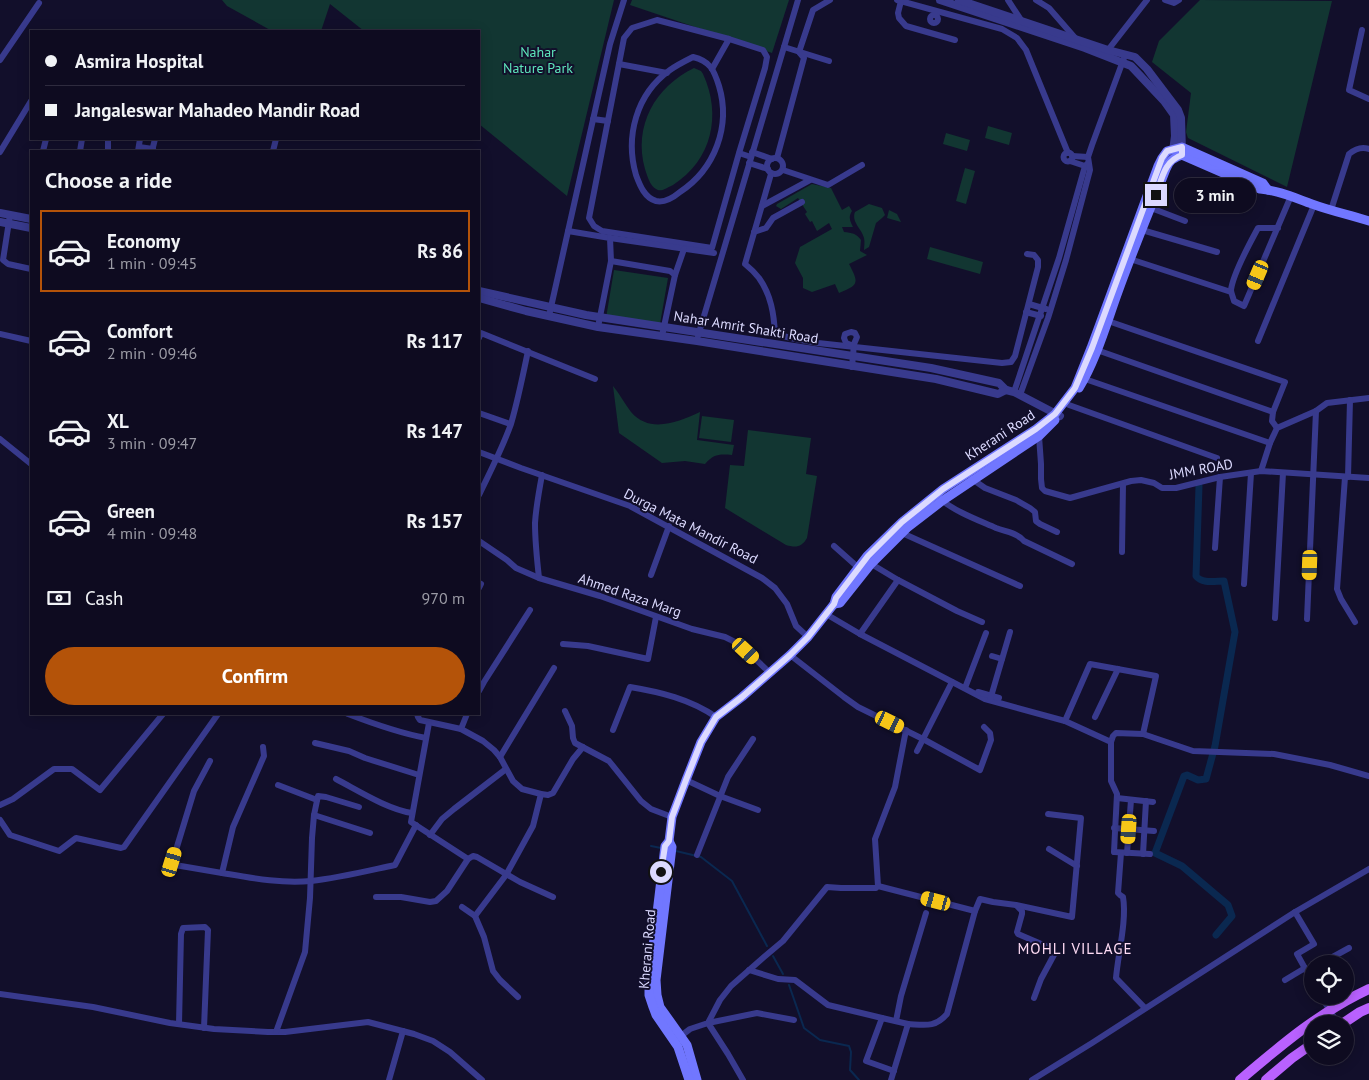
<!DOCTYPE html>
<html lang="en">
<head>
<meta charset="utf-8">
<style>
  :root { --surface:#0e0b20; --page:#171429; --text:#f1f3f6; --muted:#9b9ba5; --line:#2e2b3e; --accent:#b45309 }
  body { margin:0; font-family:"PT Sans",sans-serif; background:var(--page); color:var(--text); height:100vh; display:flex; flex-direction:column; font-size:19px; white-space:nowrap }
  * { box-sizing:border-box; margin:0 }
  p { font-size:16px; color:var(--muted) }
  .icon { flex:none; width:28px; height:28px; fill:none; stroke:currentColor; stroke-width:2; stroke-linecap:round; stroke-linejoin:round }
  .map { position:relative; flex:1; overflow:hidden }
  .sheet { position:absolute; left:30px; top:150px; width:450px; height:565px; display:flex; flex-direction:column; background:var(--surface); border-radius:0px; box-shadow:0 2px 12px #0003,0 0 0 1px var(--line) }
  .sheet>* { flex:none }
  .banner { position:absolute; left:30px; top:30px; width:450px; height:110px; border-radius:0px; box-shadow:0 2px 12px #0003,0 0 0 1px var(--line); display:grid; align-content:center; height:110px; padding:0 15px; background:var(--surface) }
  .fabs { position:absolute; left:1304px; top:955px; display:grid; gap:10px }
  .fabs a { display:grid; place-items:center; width:50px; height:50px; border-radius:50%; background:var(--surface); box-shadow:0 2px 12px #0003,0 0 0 1px var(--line); font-size:25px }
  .end { position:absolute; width:22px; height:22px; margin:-11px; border:6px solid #dcdaff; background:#111; box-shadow:0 0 0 2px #111 }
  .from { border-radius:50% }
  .bubble { position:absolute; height:35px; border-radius:18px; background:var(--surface); box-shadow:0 2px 12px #0003,0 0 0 1px var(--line); font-size:16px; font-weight:600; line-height:35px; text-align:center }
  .car { position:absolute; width:15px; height:30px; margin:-15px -8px; border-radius:6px; box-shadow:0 0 4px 1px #0007; background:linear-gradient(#f5c518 24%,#345 0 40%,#f5c518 0 76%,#345 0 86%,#f5c518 0) }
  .banner b { display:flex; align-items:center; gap:18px; height:48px; font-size:19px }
  .banner b+b { border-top:1px solid var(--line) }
  .banner i { width:12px; height:12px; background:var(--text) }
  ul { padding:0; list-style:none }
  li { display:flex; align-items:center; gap:15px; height:82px; margin:0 10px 8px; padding:0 5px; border:2px solid transparent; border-radius:0px }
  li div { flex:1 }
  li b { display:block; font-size:19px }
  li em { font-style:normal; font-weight:600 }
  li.active { border-color:var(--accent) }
  li>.icon { width:45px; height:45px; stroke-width:1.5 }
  h2 { padding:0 15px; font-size:22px; line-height:60px }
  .pay { display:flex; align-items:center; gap:12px; height:55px; padding:0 15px; font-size:19px }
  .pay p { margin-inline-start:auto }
  .button { display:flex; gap:10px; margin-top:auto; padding:10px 15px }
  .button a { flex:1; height:58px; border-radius:30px; background:var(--accent); color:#fff; font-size:20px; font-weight:600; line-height:58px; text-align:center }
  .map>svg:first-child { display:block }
  .green { fill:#123632 }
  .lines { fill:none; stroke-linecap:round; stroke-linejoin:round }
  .stream { stroke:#0a2850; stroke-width:2 }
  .canal { stroke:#0a2850; stroke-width:7 }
  .minor { stroke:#383a8d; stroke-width:6 }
  .tertiary { stroke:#383a8d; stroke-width:8 }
  .secondary { stroke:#7177ff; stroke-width:9 }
  .primary { stroke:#b961ff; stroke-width:10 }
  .route { stroke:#dcdaff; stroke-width:6 }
  .labels { text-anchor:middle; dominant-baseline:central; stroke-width:4; stroke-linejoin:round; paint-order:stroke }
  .park-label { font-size:14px; fill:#5ee7bc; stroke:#120f2b }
  .street-label { font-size:14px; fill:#dcdaff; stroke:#120f2b }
  .neighbourhood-label { font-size:15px; letter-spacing:1px; fill:#ffdcf5; stroke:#120f2b }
</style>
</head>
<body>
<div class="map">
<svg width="1369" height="1080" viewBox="0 0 1369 1080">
  <rect width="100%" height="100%" fill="#120f2b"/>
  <g class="green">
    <path d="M222,0h392l-47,196 -88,-72v-93h-115l-34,-27 -9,27h-49l-45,-25z"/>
    <path d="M632,0h157l-17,53 -142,-48z"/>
    <path d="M1200,0l132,1 -45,186 -99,-49 -2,-6 5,-39 -39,-31 7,-21z"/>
    <path d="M694,68l7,3 2,3c19,41 9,86 -30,111 -5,2 -12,8 -17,4 -6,-3 -9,-14 -11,-20 -12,-43 10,-82 49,-101z"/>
    <path d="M988,126l24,7 -3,12 -24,-7z"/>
    <path d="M946,133l24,7 -3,11 -24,-7z"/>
    <path d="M965,168l10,3 -9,33 -10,-3z"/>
    <path d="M812,184l19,4 11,22 7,-4 3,5c-4,6 -2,10 1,16h-11l2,5c8,1 12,1 17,8l-1,11 7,4 -18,9c10,19 10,21 -10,29l-4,-9 -23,8 -9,-4v-10l-8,-15 5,-16 32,-18 -3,-6 -12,8 -5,-10 -2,1 -5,-8 2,-2 -9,-14 -17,11 -5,-3 1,-2z"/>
    <path d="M869,204l13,4 3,7 -3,3 -6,5 -7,24 -5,3c0,-3 1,-8 0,-12 -2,-9 -13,-16 -9,-26z"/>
    <path d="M889,210l8,4 4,8 -14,-4z"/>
    <path d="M930,247l53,15 -3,12 -53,-15z"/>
    <path d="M614,270l54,8 -8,46 -54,-6z"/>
    <path d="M613,386c7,8 11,17 18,26 19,22 47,10 69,0l-3,28 37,5 -2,10c-13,-1 -18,-1 -27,9l-20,-3 -23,2 -43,-30z"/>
    <path d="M702,416l32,4 -3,22 -32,-4z"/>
    <path d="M748,430l63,8 -5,36 11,2 -10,62c-5,9 -11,10 -21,7l-61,-37 5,-43 14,1z"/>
  </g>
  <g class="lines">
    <g class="stream">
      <path d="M651,846l10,2"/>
      <path d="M676,851l25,6 31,24 35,65"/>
      <path d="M773,956l10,18"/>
      <path d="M789,985l15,43 16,12 29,6 2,6 -1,18 9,10"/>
    </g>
    <path class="canal" d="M1199,486l-3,90c6,8 19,5 28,5l11,51 -20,114 -9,33 -8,1 -11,-5 -3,1 -29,77 27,13 46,39 4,11 -16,19"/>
    <g class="minor">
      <path d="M897,0l105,29 15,9 9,12 42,103"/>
      <path d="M1008,0l13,20"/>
      <path d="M1036,0l13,8 27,31"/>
      <path d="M1165,0l9,3 5,-3"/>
      <path d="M901,1l-3,12 1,5 7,8 49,14"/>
      <circle cx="934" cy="19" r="4"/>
      <path d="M1362,30l-13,60 20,9"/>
      <path d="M784,47l45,14"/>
      <path d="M1108,50l39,-50"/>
      <path d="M693,57c17,4 21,13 26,29 12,40 -4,83 -39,106 -6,5 -15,11 -24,9 -11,-3 -16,-15 -20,-26 -11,-38 0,-81 34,-105 7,-5 15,-9 23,-13z"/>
      <path d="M0,60l39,-57"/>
      <path d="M619,64l48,9"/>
      <path d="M712,69l17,-30"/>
      <path d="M593,119l15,2"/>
      <path d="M139,147l14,2"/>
      <path d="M43,151l3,-12"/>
      <path d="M80,151l2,-12"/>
      <path d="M108,151v-12"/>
      <path d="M138,151l2,-12"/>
      <path d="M152,151l3,-12"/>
      <path d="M273,151l3,-12"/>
      <path d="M0,152l31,-51"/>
      <path d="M752,152l20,7"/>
      <circle cx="1068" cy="157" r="4.5"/>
      <path d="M739,153l-27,95 -110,-17 -8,-5 -5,-8 35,-180 8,-10 25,-8 72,19 34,11 4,7 -2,11 -26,85 12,4"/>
      <path d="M1072,156l16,1"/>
      <circle cx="775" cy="166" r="8"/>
      <path d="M777,158l27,-100 -5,-6 14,-42 17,-10"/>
      <path d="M1070,161l15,5"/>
      <path d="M749,163l19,6"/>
      <path d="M783,170l45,15 34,-20"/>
      <path d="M771,174l-26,90c5,4 10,9 14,14 12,17 15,36 16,56l20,5 23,4 184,20 9,-1 4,-6 23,-89v-7l-4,-5 -7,-1"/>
      <path d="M762,206l48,-26"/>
      <path d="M1151,208l34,13"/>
      <path d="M1331,210l18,-56c6,-5 12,-8 20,-5"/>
      <path d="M10,215l-7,45 5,4 23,5"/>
      <path d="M1278,228h-20c-8,15 -25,45 -27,62 0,3 2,7 3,11l10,5 47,-110"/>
      <path d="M1142,230l75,22"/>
      <path d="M568,231l42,7 1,23 -13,66"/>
      <path d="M754,232l12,-4 7,-10 29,-16"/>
      <path d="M610,238l104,15"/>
      <path d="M1130,259l101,33"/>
      <path d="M611,261l59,10 5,4"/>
      <path d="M1029,304l17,5"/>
      <path d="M1026,312l15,4"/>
      <path d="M549,316l61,-272 14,-44"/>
      <path d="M1108,321l177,61 -12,30"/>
      <path d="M0,334l31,7"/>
      <path d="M662,336l13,-61 9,-26"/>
      <path d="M698,336l100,-336"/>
      <path d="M479,338l2,-5 114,46"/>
      <path d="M1258,341l56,-136"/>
      <path d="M851,345l-5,-2 -2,-5 1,-4 6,-2 4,1 2,4 -3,7 -2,23"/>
      <path d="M1094,349l179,63 -1,9 5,7"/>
      <path d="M1085,379l185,64"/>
      <path d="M1014,392l45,-134 26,-92 3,-3"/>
      <path d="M1020,395l28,-77 18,-58 24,-90 -2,-13 4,-12 32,-87"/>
      <path d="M1069,405l148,53"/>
      <path d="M479,413l31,11"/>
      <path d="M1038,433l1,3 2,28v15l1,9 3,3 25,7 61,-17 10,-1 13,3 8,5h14l44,-11 41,-6 108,7"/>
      <path d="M0,439l31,25"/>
      <path d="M479,452l42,16 109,38 132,72 13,10 12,16 9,22 12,11"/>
      <path d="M1261,471l9,-28 7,-15 39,-17 11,-8 42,-5"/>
      <path d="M1345,477l-8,112 4,10 14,23"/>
      <path d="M1348,477l2,-77"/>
      <path d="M972,479l13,9 31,12 14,8 5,4 1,9 4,3 17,8"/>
      <path d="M479,495c11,-23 23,-46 32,-71 7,-24 12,-49 17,-73"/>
      <path d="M940,499c16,13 38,21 56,29 10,4 22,5 28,13l48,23"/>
      <path d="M902,533l118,53"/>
      <path d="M479,541l28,19 9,8 23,10 61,18 92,33 33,8 8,4 14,10 23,22"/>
      <path d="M834,546l27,24"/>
      <path d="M1215,548l5,-71"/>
      <path d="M1122,552l1,-68"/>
      <path d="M868,562l30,18 59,31 25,11"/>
      <path d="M651,575l18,-49"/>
      <path d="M539,578c-2,-18 -4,-37 -4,-55 1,-16 4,-32 7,-48"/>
      <path d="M479,583l2,1 -2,4"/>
      <path d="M1244,584l7,-111"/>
      <path d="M826,614l34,20 125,65 80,22 46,21 2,-6 3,-3 27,1 50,17 81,3 56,11 39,11"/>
      <path d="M1275,618l8,-145"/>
      <path d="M1307,619l9,-208"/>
      <path d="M860,634l38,-54"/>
      <path d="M563,644l25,2 60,13 8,-42"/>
      <path d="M790,655l54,42 14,10 65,32 57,31 11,-30 -1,-7 -6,-6"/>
      <path d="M992,656l10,3"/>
      <path d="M965,688l21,-55"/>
      <path d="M479,691l5,-9 46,-72"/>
      <path d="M978,692l21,6"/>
      <path d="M990,700l20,-68"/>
      <path d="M565,711l7,15 1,12 2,5 34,18 32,40 10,8 21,8"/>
      <path d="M348,714c26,10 51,19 78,24"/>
      <path d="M417,714l1,3 2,3 41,9 22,12 11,9 6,7 13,24 9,8 19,5 7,1 5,-2 20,-34 10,-12"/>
      <path d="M1095,717l23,-48"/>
      <path d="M1065,721l25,-57 66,12 -13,58"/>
      <path d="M429,723l-18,99 57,37 5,-3 4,1 43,25 33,15"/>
      <path d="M461,729l6,-15"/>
      <path d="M613,730l17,-43c30,5 60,12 86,30"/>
      <path d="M1111,742v39l6,13 -3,58 36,2"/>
      <path d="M315,743l34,8 16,7 54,17"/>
      <path d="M263,747l1,9 -31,71 -11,46c29,5 60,11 89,8 28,-3 56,-10 84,-16l21,-40"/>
      <path d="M917,751l35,-69"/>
      <path d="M500,757l54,-89"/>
      <path d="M210,761l-16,30 -22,72 3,2 47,8"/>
      <path d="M336,779c23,12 51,30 76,34"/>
      <path d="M686,780l34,16 38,14"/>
      <path d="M278,785l39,15"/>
      <path d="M1117,798l36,4"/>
      <path d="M0,805l13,-6 41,-30h18l28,21 63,-76"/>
      <path d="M314,815l56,18"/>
      <path d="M0,820l10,15 49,16 17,-13 45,10 3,-1 94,-133"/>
      <path d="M1114,828l40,3"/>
      <path d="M430,835l12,-16 12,-10 52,-40"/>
      <path d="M1049,849l28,17"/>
      <path d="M1121,853l-3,40 2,2 3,2c4,23 -5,57 -7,81l29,30"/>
      <path d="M1127,853l4,-53"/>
      <path d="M1143,854l3,-53"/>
      <path d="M697,855l31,-78 25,-38"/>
      <path d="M878,886l-3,-47 20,-52 11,-57"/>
      <path d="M376,897h25l29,5 6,-1 11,-10 21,-32"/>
      <path d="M1017,906l5,5v3l-5,18 1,2 35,15 2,4 -14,26 -7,19"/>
      <path d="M462,907l13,9 9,21 9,34 7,9 18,17"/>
      <path d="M1295,912l19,32 -17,10 15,27"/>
      <path d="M475,916l31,-41 27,-49 8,-32"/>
      <path d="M1320,964l29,-16"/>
      <path d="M749,970l29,9 17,1 33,25 54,13"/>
      <path d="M1285,980l20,-12"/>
      <path d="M0,994l93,13 77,16 44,6 54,3h17l83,-10 46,12 19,7 17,11 32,28"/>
      <path d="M1321,996l17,28"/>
      <path d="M896,1021l5,-25 25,-83"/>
      <path d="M179,1024l2,-90 2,-6 22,-1 3,3 -4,98"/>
      <path d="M276,1032l29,-80 5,-54 2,-60 2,-23 4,-19 8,1 33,10"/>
      <path d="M677,1039l13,-10 18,-6 12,-23 11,-14 33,-29 19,-16 44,-54 14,1h35l2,-2 97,25"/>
      <path d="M894,1071l-28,-10 16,-43 26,6"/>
      <path d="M389,1080l14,-49"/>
      <path d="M743,1080l-15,-26 -20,-31 49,-10 37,7"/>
      <path d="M891,1080l17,-56c17,1 27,4 39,-10l28,-103 5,-12 13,3 23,3 56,12 9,-99 -33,-4"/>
      <path d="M1032,1080l60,-37 203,-131 74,-43"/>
    </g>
    <g class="tertiary">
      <path d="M940,0l145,48 46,18 33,35 10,14 1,21 -3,23"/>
      <path d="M959,0l149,50 27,7 12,12 31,41 3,8 1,33"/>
      <path d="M0,213l31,6"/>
      <path d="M0,222l31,6"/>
      <path d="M479,291l107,24 345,53 68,15 7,7 8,2 46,24"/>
      <path d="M479,298l47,13 72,16 99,14 239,38 62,15 8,-4"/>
    </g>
    <g class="secondary">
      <path d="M1079,388c17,-27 28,-66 39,-96 15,-42 32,-82 48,-123 3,-8 7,-11 16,-14l78,34c18,1 35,9 52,15 19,7 38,11 57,17"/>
      <path d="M834,604l6,-1 31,-39 36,-36 35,-27 97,-65 16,-16"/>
      <path d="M669,841l3,6 -16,133 1,15 3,12 27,38 10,35"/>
      <path d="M689,1080l-11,-33 -22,-32 -3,-8 -4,-12v-15l16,-134 4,-5 3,-24 14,-37 15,-38 15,-25 26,-20 48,-42 18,-18 26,-33 2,-7 31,-41 35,-34 41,-33 93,-60 19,-15 20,-26 16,-40 67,-182 4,-8 5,-7 15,-4 81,36 5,7"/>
    </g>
    <g class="primary">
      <path d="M1342,1024l18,-12 9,-4"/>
      <path d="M1240,1080c40,-34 81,-69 129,-91"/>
      <path d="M1266,1080l26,-22 20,-14"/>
    </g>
  </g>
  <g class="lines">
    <path class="route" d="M661,872l4,-26 4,-5 3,-24 14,-37 15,-38 15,-25 26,-20 48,-42 18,-18 26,-33 2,-6 32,-42 34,-34 41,-33 93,-60 19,-15 20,-26 17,-40 70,-190 5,-7 15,-4v8c-18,6 -20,24 -26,40"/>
  </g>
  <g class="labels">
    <g class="park-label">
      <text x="538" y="52">Nahar<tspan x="538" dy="16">Nature Park</tspan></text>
    </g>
    <g class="street-label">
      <text transform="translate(746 327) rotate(9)">Nahar Amrit Shakti Road</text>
      <text transform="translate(1000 435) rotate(-33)">Kherani Road</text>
      <text transform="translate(1201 469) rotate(-10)">JMM ROAD</text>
      <text transform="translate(691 526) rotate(27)">Durga Mata Mandir Road</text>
      <text transform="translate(630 595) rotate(19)">Ahmed Raza Marg</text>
      <text transform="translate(647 949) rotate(-85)">Kherani Road</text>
    </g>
    <g class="neighbourhood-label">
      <text x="1075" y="948">MOHLI VILLAGE</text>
    </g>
  </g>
</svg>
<div class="fabs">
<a><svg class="icon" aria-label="locate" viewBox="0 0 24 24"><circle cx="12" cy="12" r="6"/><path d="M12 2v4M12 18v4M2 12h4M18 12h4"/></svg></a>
<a><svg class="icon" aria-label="layers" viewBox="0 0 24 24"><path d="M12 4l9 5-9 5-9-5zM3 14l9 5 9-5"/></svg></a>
</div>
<i class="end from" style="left:661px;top:872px"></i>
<i class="end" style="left:1156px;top:195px"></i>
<div class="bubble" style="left:1174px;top:178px;width:82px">3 min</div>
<i class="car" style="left:1258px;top:275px;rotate:203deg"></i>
<i class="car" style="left:1310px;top:565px;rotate:182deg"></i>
<i class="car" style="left:746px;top:651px;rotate:133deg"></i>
<i class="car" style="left:890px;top:722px;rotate:116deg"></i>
<i class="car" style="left:1129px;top:829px;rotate:184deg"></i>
<i class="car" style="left:172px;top:862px;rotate:17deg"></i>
<i class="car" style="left:936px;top:901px;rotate:285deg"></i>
<div class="banner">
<b><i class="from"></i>Asmira Hospital</b>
<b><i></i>Jangaleswar Mahadeo Mandir Road</b>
</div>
<section class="sheet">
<h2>Choose a ride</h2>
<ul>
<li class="active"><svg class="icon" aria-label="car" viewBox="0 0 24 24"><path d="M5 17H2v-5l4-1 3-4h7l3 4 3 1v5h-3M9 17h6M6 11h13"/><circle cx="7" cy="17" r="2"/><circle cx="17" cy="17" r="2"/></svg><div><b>Economy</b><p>1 min · 09:45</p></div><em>Rs 86</em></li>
<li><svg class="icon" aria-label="car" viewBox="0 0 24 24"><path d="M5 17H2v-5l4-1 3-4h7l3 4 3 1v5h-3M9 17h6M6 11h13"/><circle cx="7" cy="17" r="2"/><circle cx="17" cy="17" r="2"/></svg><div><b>Comfort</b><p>2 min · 09:46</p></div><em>Rs 117</em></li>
<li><svg class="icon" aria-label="car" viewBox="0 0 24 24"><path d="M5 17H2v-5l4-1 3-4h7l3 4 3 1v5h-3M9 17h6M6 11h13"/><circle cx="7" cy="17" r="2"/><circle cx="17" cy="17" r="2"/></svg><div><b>XL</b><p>3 min · 09:47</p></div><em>Rs 147</em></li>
<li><svg class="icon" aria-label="car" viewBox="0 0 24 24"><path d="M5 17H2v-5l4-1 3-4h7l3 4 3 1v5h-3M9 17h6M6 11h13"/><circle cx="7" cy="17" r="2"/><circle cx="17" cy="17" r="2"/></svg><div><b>Green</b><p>4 min · 09:48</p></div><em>Rs 157</em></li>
</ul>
<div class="pay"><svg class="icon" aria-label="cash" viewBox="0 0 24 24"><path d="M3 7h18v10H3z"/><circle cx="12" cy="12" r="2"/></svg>Cash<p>970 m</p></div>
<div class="button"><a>Confirm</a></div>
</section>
</div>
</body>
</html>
